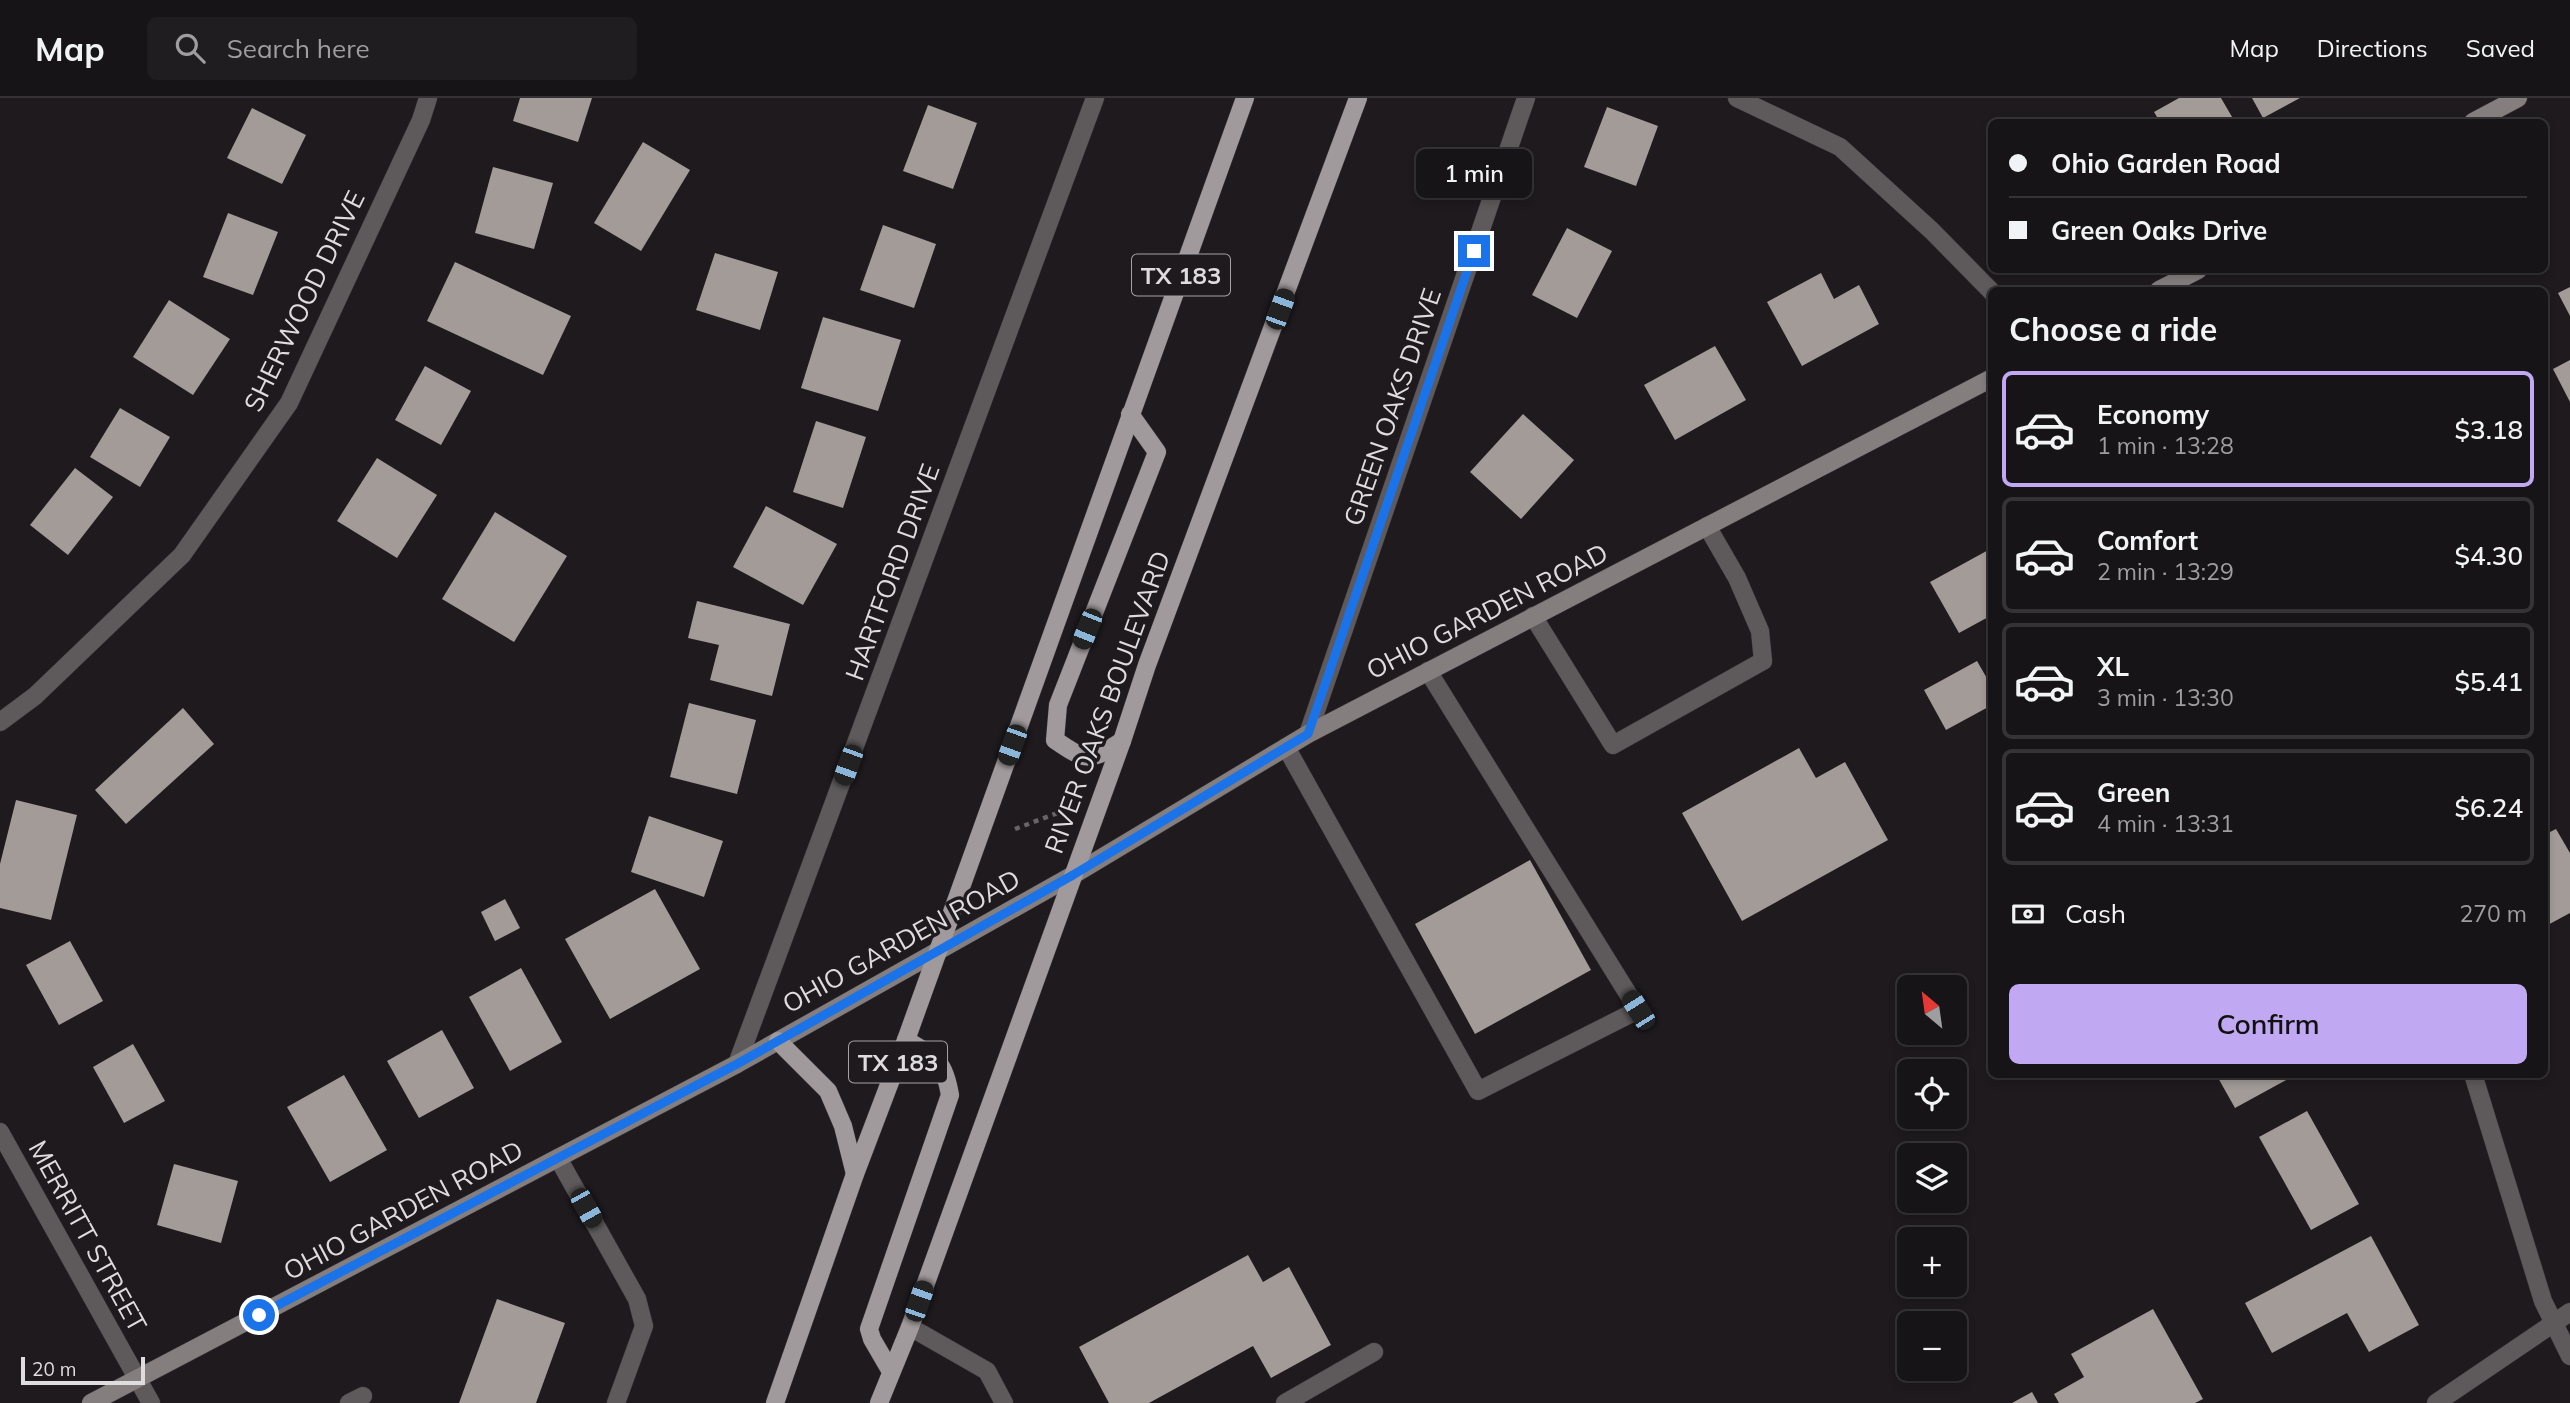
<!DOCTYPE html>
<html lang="en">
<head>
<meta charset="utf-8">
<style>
  :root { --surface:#161416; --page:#1f1d1f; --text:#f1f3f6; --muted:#9e9ea1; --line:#353335; --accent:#c0a8f3 }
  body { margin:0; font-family:Mulish,sans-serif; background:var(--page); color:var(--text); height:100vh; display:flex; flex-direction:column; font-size:26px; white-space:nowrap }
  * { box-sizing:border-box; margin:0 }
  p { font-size:23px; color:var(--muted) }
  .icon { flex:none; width:38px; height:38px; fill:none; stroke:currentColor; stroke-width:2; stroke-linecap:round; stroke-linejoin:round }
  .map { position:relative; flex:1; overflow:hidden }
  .panel { position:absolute; left:1988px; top:189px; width:560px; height:791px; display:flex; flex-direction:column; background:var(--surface); border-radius:10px; box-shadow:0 4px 10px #0003,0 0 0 2px var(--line) }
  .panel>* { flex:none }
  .top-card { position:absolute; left:1988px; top:21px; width:560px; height:154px; border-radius:10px; box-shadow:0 4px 10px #0003,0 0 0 2px var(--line); display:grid; align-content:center; height:154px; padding:0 21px; background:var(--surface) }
  .needle { width:46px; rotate:331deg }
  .fabs { position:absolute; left:1897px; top:877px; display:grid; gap:14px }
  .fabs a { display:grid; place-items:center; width:70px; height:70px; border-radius:10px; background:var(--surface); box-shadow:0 4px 10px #0003,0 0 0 2px var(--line); font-size:35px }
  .scale { position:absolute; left:21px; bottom:18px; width:124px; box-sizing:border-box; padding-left:7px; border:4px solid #dfdcdf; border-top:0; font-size:19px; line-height:24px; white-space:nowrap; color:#dfdcdf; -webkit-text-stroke:5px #1e1a1e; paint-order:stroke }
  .end { position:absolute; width:32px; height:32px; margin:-16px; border:9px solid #1a73e8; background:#fff; box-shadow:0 0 0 4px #fff }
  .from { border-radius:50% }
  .bubble { position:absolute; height:49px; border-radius:10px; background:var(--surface); box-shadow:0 4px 10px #0003,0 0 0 2px var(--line); font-size:23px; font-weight:600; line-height:49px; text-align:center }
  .car { position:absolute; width:21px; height:42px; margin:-21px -10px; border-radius:9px; box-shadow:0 0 5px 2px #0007; background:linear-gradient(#222 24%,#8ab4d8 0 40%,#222 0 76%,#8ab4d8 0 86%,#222 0) }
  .top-card b { display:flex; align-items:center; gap:24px; height:66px; font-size:26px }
  .top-card b+b { border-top:2px solid var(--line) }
  .top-card i { width:18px; height:18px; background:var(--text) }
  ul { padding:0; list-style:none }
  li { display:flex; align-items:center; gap:21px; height:116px; margin:0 14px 10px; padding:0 7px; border:4px solid var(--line); border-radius:10px }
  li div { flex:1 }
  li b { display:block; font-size:26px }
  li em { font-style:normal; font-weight:600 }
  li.active { border-color:var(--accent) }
  li>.icon { width:63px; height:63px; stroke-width:1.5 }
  h2 { padding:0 21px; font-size:32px; line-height:84px }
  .pay { display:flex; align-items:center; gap:18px; height:77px; padding:0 21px; font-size:26px }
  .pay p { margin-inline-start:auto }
  .action { display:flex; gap:14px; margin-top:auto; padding:14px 21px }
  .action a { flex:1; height:80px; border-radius:10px; background:var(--accent); color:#111; font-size:28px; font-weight:600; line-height:80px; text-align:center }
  header { display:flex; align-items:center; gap:42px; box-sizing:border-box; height:98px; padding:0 35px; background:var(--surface); border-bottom:2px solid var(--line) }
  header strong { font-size:33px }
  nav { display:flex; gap:38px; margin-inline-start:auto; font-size:24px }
  .search { width:490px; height:63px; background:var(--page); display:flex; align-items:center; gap:18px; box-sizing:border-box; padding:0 24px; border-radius:10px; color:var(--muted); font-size:26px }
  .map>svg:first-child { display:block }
  .building { fill:#a29b98 }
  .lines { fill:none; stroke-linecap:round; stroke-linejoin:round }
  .lane-casing { stroke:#393539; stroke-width:19 }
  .street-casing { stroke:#393539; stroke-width:19 }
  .secondary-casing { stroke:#393539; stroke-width:19 }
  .primary-casing { stroke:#393539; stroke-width:19 }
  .path { stroke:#686468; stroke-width:4.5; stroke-dasharray:5 5; stroke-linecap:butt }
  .lane { stroke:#5e5a5b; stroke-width:18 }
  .street { stroke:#5e5a5b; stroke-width:18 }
  .secondary { stroke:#847e7f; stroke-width:18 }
  .primary { stroke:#a19a9c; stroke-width:18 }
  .route { stroke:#1a73e8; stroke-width:9 }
  .labels { text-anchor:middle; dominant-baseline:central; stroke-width:7; stroke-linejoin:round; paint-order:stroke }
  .shield { fill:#1e1a1e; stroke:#a5a2a5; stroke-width:2 }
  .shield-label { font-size:24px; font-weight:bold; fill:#dfdcdf }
  .street-label { font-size:26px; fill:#dfdcdf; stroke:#1e1a1e }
</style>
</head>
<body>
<header>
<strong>Map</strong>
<div class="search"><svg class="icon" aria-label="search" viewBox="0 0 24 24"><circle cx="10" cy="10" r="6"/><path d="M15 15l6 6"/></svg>Search here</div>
<nav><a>Map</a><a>Directions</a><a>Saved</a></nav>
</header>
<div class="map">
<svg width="2570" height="1305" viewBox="0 0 2570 1305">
  <rect width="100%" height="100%" fill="#1e1a1e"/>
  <g class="building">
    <path d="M520,0h72l-14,44 -65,-21z"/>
    <path d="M2179,0h42l14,24h-75l-6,-10z"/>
    <path d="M2252,0h48l-37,20z"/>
    <path d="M928,7l49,18 -24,66 -50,-18z"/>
    <path d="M1607,9l51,19 -22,60 -52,-19z"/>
    <path d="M252,10l54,27 -24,49 -55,-26z"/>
    <path d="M643,44l47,28 -49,81 -47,-28z"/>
    <path d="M493,69l60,16 -19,66 -59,-16z"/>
    <path d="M228,115l50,19 -25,63 -50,-18z"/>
    <path d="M883,127l53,19 -22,64 -54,-18z"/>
    <path d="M1567,130l45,23 -35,67 -45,-23z"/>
    <path d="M715,155l63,19 -18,58 -64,-20z"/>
    <path d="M455,164l116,54 -28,59 -116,-54z"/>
    <path d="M1821,175l13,26 25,-14 20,39 -77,42 -35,-64z"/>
    <path d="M2570,189v29l-12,-23z"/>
    <path d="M169,202l61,39 -37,56 -60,-38z"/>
    <path d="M823,219l78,23 -23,71 -77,-23z"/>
    <path d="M1715,248l31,54 -71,40 -31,-55z"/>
    <path d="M2570,262v42l-17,-33z"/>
    <path d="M425,268l46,25 -30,54 -46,-25z"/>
    <path d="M120,310l50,29 -30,50 -50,-30z"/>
    <path d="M1523,316l51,46 -53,59 -51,-47z"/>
    <path d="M816,323l50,16 -23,71 -50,-16z"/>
    <path d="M377,360l60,37 -40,63 -60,-37z"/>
    <path d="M75,370l38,29 -45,58 -38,-30z"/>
    <path d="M766,408l71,38 -34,61 -70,-38z"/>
    <path d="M495,414l72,44 -53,86 -72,-43z"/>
    <path d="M1992,450v67l-33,18 -29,-51z"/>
    <path d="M697,503l93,23 -18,72 -62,-16 9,-35 -31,-7z"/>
    <path d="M1977,563l15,26v18l-46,25 -22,-40z"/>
    <path d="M689,605l67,17 -19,74 -67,-17z"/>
    <path d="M183,610l31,36 -88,80 -31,-34z"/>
    <path d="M1799,650l17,30 29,-16 43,78 -146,81 -60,-108z"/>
    <path d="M16,702l61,15 -26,105 -51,-12v-44z"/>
    <path d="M649,718l74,25 -19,56 -73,-25z"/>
    <path d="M2556,731l14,24v60l-26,14v-92z"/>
    <path d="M1530,762l61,110 -116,64 -60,-110z"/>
    <path d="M655,791l45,80 -90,50 -45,-80z"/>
    <path d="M505,801l15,29 -25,13 -14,-29z"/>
    <path d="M70,843l33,60 -44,24 -33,-60z"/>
    <path d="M521,870l41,74 -52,29 -41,-74z"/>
    <path d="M442,932l32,58 -55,30 -32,-57z"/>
    <path d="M133,946l32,57 -41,22 -31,-56z"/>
    <path d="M2219,976h78l-62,34 -18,-32z"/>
    <path d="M344,977l43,75 -57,32 -43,-75z"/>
    <path d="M2307,1013l52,93 -48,26 -52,-93z"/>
    <path d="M174,1066l64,17 -17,62 -64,-18z"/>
    <path d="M2371,1138l48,89 -50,27 -22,-39 -75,40 -27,-50z"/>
    <path d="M1248,1157l15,27 26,-15 42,78 -60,33 -18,-32 -104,57h-40l-30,-56z"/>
    <path d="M497,1201l68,24 -29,80h-77z"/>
    <path d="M2153,1211l50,90 -8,4h-136l-5,-9 30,-17 -13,-23z"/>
    <path d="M2032,1294l6,11h-26z"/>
  </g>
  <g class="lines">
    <g class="lane-casing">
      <g id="lane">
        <path d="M1737,0l103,49 92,84 60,61"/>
        <path d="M1533,518l80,129 150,-84 -3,-30 -23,-53 -30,-52"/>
        <path d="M1308,636l218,-636"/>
        <path d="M1286,649l192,344 160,-81 -210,-339"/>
        <path d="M558,1060l79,141 7,27 -28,77"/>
        <path d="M349,1305l14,-7"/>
        <path d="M1285,1305l89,-51"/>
      </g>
    </g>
    <g class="street-casing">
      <g id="street">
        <path d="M0,624l35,-26 147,-141 107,-152 132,-283 7,-22"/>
        <path d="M737,966l358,-966"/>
        <path d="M2473,976l70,227 27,55"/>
        <path d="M0,1034l151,271"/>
        <path d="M910,1229l77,44 17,32"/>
        <path d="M2436,1305l134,-91"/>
      </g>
    </g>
    <g class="secondary-casing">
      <g id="secondary">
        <path d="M2473,24l45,-24"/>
        <path d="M2159,192l39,-20"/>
        <path d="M91,1305l646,-339 336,-189 235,-141 684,-356"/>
      </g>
    </g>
    <g class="primary-casing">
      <g id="primary">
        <path d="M1122,643c-33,21 -35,21 -67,-1l3,-35 99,-253 -27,-38"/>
        <path d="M778,943l50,50 15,35 12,48"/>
        <path d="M890,1272l-18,-31 -3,-10 81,-234c-6,-35 -14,-37 -44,-55"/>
        <path d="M775,1305l80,-229 51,-134 339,-942"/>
        <path d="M879,1305l31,-76 212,-586 25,-76 211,-567"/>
      </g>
    </g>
    <path class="path" d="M1015,731l48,-18"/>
    <use href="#lane" class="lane"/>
    <use href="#street" class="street"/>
    <use href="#secondary" class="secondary"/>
    <use href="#primary" class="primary"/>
  </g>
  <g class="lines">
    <path class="route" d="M259,1217l478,-251 336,-189 235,-141 166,-483"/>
  </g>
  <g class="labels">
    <g class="shield">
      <rect x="1132" y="156.5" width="98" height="41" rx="5"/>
      <rect x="849" y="943.5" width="98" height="41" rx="5"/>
    </g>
    <g class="shield-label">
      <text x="1181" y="177">TX 183</text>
      <text x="898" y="964">TX 183</text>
    </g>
    <g class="street-label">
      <text transform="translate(304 203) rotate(-64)">SHERWOOD DRIVE</text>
      <text transform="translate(1392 309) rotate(-71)">GREEN OAKS DRIVE</text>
      <text transform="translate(892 474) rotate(-70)">HARTFORD DRIVE</text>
      <text transform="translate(1487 513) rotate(-27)">OHIO GARDEN ROAD</text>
      <text transform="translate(1107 604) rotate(-70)">RIVER OAKS BOULEVARD</text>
      <text transform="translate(901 843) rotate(-29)">OHIO GARDEN ROAD</text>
      <text transform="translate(403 1112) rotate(-28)">OHIO GARDEN ROAD</text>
      <text transform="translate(88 1138) rotate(61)">MERRITT STREET</text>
    </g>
  </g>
</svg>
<div class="fabs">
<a><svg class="needle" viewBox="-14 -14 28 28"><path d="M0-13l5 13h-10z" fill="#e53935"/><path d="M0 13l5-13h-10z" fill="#9e9ea1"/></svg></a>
<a><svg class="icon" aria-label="locate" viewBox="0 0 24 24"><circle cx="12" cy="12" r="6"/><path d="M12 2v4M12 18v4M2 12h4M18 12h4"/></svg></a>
<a><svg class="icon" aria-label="layers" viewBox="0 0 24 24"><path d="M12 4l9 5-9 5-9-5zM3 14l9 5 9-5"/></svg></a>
<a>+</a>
<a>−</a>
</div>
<div class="scale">20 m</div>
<i class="end from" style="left:259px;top:1217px"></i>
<i class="end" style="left:1474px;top:153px"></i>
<div class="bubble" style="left:1416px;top:51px;width:116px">1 min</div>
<i class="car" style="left:1280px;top:211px;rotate:20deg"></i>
<i class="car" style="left:1087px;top:531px;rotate:202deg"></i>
<i class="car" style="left:1012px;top:647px;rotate:200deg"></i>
<i class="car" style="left:848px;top:667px;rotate:200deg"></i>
<i class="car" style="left:1638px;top:912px;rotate:328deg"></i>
<i class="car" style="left:586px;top:1110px;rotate:151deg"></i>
<i class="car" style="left:919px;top:1203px;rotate:19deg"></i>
<div class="top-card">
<b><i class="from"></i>Ohio Garden Road</b>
<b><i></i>Green Oaks Drive</b>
</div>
<section class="panel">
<h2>Choose a ride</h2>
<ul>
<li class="active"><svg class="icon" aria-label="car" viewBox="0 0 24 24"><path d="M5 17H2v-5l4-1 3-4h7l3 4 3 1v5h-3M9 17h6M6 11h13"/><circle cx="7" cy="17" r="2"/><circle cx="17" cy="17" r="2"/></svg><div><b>Economy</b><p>1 min · 13:28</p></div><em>$3.18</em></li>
<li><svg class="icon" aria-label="car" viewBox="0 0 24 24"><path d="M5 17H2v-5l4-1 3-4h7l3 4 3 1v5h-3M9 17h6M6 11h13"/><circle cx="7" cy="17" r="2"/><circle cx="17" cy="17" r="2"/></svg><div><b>Comfort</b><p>2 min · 13:29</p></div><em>$4.30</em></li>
<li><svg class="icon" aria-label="car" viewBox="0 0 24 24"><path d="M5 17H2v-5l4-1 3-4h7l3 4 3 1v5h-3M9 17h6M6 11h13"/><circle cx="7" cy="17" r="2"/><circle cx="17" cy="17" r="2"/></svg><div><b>XL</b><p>3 min · 13:30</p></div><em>$5.41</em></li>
<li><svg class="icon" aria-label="car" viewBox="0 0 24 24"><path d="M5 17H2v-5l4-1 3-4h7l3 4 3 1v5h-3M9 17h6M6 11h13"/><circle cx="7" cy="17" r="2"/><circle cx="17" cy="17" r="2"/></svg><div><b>Green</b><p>4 min · 13:31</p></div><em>$6.24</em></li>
</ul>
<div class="pay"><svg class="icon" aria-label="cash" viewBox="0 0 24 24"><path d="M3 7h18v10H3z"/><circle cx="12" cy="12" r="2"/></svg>Cash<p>270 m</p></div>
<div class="action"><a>Confirm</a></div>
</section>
</div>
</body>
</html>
